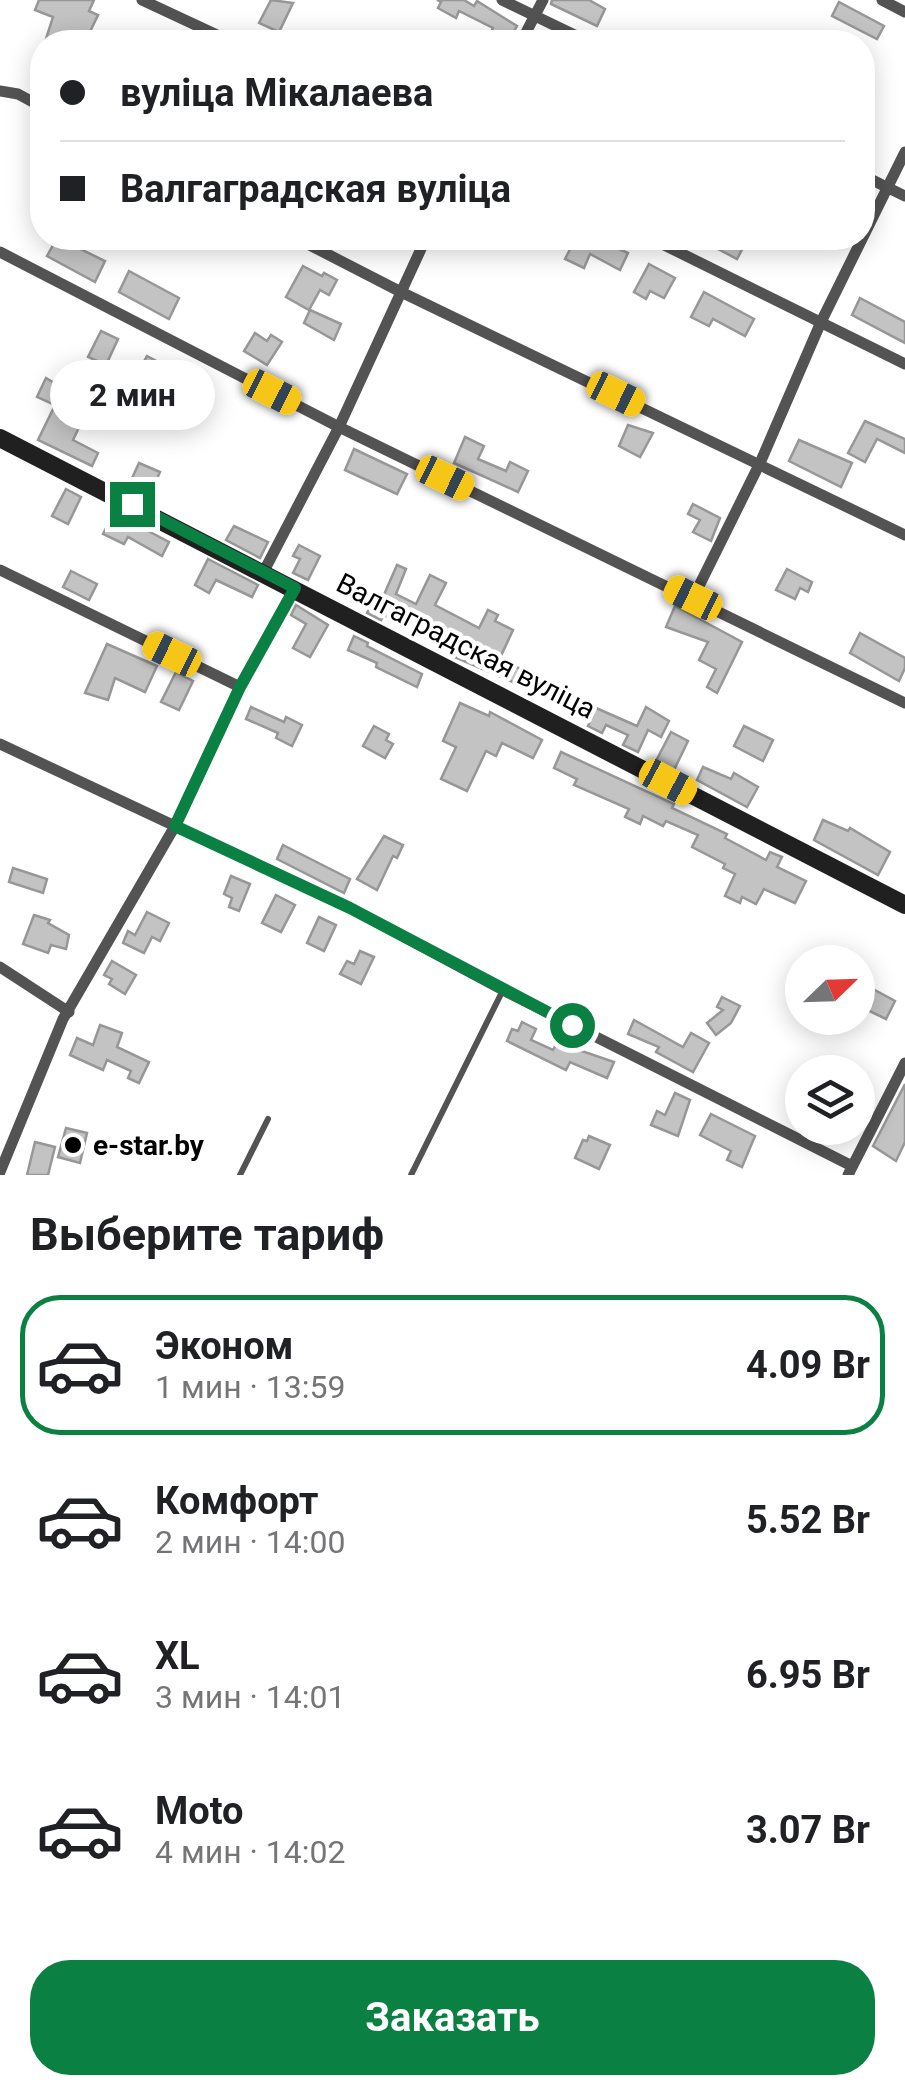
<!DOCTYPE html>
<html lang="ru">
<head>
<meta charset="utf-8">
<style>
  :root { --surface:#fff; --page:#f6f6f6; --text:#202124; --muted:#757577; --line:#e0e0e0; --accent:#0b8043 }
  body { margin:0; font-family:Roboto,sans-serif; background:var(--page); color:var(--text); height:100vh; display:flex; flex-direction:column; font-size:38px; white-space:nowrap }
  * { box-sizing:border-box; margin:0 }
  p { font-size:32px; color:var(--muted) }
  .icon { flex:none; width:55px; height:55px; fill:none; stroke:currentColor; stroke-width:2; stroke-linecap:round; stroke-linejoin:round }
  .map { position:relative; height:1175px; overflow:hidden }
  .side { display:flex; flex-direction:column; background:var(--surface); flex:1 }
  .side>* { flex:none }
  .guide { position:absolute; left:30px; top:30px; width:845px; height:220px; border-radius:40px; box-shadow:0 5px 25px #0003; display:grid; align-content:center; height:220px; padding:0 30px; background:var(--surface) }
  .needle { width:65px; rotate:67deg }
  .fabs { position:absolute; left:785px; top:945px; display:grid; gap:20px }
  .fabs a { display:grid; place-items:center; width:90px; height:90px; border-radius:50%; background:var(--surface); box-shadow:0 5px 25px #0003; font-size:50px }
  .end { position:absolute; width:45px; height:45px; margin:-22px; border:12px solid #0b8043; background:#fff; box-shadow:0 0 0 5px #fff }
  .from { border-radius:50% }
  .bubble { position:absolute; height:70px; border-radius:35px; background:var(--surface); box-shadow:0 5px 25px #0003; font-size:32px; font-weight:700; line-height:70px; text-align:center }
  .car { position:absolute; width:30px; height:60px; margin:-30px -15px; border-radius:12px; box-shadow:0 0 8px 2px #0007; background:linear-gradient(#f5c518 24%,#345 0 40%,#f5c518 0 76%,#345 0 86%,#f5c518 0) }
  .guide b { display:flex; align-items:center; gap:35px; height:95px; font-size:38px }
  .guide b+b { border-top:2px solid var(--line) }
  .guide i { width:25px; height:25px; background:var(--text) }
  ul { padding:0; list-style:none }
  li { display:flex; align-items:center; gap:30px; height:140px; margin:0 20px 15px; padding:0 10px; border:5px solid transparent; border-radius:40px }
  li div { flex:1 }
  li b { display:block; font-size:38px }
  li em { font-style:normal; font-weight:700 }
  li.current { border-color:var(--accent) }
  li>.icon { width:90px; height:90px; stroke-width:1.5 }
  h2 { padding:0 30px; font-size:45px; line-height:120px }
  .cta { display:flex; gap:20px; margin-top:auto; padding:20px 30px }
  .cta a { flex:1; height:115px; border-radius:40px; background:var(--accent); color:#fff; font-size:40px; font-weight:700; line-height:115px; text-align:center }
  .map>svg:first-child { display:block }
  .building { fill:#c3c3c3; stroke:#979797; stroke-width:2.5 }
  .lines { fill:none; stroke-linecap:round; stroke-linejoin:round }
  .lane { stroke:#535353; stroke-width:6 }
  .street { stroke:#535353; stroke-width:11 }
  .secondary { stroke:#202020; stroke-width:18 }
  .route { stroke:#0b8043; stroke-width:12 }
  .poi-dot { fill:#000; stroke:#fff; stroke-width:4 }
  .labels { text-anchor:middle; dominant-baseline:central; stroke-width:9; stroke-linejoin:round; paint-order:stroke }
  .street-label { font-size:28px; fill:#000; stroke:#fff }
  .poi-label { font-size:28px; font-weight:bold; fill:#000; stroke:#fff; text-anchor:start }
</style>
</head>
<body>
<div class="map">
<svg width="905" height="1175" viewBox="0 0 905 1175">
  <rect width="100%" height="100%" fill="#fff"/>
  <g class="building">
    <path d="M39,0h55l-5,11 9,4 -13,27h-40l8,-25 -18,-7z"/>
    <path d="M271,0l22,3 -14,29 -20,-9z"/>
    <path d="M437,0h27l10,6 3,-5 40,25 -9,16h-23l8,-14 -34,-17 -3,7 -18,-10 3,-6z"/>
    <path d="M552,0h37l16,9 -8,17 -46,-22z"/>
    <path d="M839,2l45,24 -7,13 -45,-23z"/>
    <path d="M57,238h22l-5,8 31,15 -10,21 -48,-26z"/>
    <path d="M576,238h18l34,15 -8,17 -30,-16 -6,14 -19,-9z"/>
    <path d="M697,238h40l9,4 -9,17z"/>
    <path d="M649,264l26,14 -11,20 -14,-7 -4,8 -12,-7z"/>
    <path d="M303,266l19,10 2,-3 13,7 -8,15 -9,-5 -11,20 -23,-13z"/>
    <path d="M129,271l50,27 -10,21 -50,-27z"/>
    <path d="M704,292l50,27 -9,17 -32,-17 -4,7 -18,-9z"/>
    <path d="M860,298l45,24v21l-53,-28z"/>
    <path d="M310,310l31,14 -7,16 -30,-17z"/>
    <path d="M101,331l17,8 -12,26 -18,-8z"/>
    <path d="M255,333l12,8 4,-6 11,7 -15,23 -23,-14z"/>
    <path d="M147,356l17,9 -12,23 -24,-13 6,-12 7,4z"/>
    <path d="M46,378l44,27 -17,35 25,13 -6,13 -54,-26 17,-35 -18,-8z"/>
    <path d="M865,421l40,18v14l-28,-14 -12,23 -17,-9z"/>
    <path d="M628,425l25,8 -13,24 -21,-11z"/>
    <path d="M465,437l19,9 -6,13 28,12 4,-9 18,9 -10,21 -64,-29z"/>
    <path d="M799,440l53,23 -11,24 -52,-26z"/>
    <path d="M354,449l53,25 -10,20 -52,-24z"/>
    <path d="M139,463l21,9 -7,16 -8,-3 -4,8 -13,-6z"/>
    <path d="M66,489l15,8 -13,27 -16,-8z"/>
    <path d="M693,504l27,14 -9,23 -18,-9 7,-12 -12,-6z"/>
    <path d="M114,513l55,29 -7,14 -34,-19 -4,7 -21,-10z"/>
    <path d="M234,526l34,16 -8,16 -34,-18z"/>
    <path d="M299,545l21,11 -12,24 -15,-7 7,-14 -7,-3z"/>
    <path d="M208,559l50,26 -6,12 -36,-17 -7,13 -14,-8z"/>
    <path d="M397,565l9,4 -10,25 20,10 14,-29 16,8 -11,22 44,23 9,-18 10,5 -3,6 18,9 -14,30 22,9 -6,14 -63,-27 5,-9 -48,-30 -4,8 -21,-10 -3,5 -14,-7 9,-20 7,4z"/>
    <path d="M787,569l25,13 -4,10 -8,-4 -5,11 -19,-9z"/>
    <path d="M71,571l26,13 -8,16 -26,-13z"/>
    <path d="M296,605l32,20 -18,32 -17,-9 13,-24 -15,-9z"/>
    <path d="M675,606l67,36 -25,51 -10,-6 9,-18 -17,-9 9,-18 -42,-15z"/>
    <path d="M860,633l45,25v10l-6,13 -49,-28z"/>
    <path d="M354,636l14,7 -1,3 55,28 -5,13 -41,-20 1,-4 -29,-13z"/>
    <path d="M107,644l50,22 -12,26 -30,-14 -7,22 -23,-7z"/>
    <path d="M176,672l17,9 -14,29 -18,-8z"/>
    <path d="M460,703l29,13 1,-4 52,28 -9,18 -31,-15 -6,13 -10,-5 -19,40 -26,-12 15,-32 -13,-6z"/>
    <path d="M251,707l33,15 2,-5 16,8 -10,21 -16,-8 2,-5 -32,-14z"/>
    <path d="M646,707l23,14 -8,16 -13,-7 -10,22 -15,-7 5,-10 -22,-10 -4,8 -14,-7 8,-18 41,18z"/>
    <path d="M374,726l15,8 -3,6 7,4 -8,14 -22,-12z"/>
    <path d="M744,726l29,14 -10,21 -29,-15z"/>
    <path d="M671,732l17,9 -14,29 -18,-9z"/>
    <path d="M561,752l113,52 -2,4 55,26 -2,4 41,22 4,-8 12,5 -5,10 29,14 -11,22 -31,-14 -8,15 -14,-7 -2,6 -15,-7 10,-22 -12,-6 2,-4 -33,-17 6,-12 -32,-14 -3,5 -20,-10 -3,8 -15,-7 4,-8 -55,-24 3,-6 -23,-11z"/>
    <path d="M703,767l28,12 3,-6 24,14 -11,20 -50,-27z"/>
    <path d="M823,820l25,11 2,-3 40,24 -12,23 -64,-35z"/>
    <path d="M384,836l19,9 -6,13 -4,-2 -16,34 -20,-11z"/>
    <path d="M283,845l67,34 -6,14 -67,-34z"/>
    <path d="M13,868l34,11 -4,14 -34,-11z"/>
    <path d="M231,876l19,8 -11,27 -10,-4 3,-9 -8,-4z"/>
    <path d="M276,895l19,10 -14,27 -19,-9z"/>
    <path d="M147,912l22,11 -9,18 -8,-4 -8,16 -21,-10 5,-12 7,4z"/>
    <path d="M34,915l16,5 -2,3 21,12 -3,14 -15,-4 -3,8 -25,-9z"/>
    <path d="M319,917l17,8 -12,26 -17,-8z"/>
    <path d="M360,951l14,6 -13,27 -21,-10 7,-13 7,3z"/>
    <path d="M112,961l24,14 -11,19 -16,-10 3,-5 -8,-4z"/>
    <path d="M873,989l22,12 -9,18 -23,-11z"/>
    <path d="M722,997l18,9 -9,17 -15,12 -9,-12 16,-13 -6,-3z"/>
    <path d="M634,1020l49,27 8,-14 18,10 -16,29 -37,-20 3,-5 -31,-13z"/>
    <path d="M522,1022l14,7 -5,11 22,10 7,-13 18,8 -2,4 38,13 -7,16 -37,-16 -4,8 -59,-29 5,-12 6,2z"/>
    <path d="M100,1025l22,8 -5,14 32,15 -10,21 -11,-5 3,-7 -24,-11 -4,10 -33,-15 7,-17 16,7z"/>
    <path d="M905,1084v58l-9,19 -23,-15z"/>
    <path d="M675,1093l15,7 -12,36 -27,-11 6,-14 8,4z"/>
    <path d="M711,1114l44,22 -13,31 -15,-7 4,-9 -31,-16z"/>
    <path d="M66,1128l21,5 -7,30 -22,-6z"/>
    <path d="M589,1136l21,9 -11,24 -24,-11 8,-18 4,1z"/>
    <path d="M35,1142l20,5 -7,28h-21z"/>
  </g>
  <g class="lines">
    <g class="lane">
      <path d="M240,1175l28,-56"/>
      <path d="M411,1175l92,-185"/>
    </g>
    <g class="street">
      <path d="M142,0l90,42"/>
      <path d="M502,0l87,42"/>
      <path d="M882,0l23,12"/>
      <path d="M521,42l22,-42"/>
      <path d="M0,91l18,3 24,13"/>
      <path d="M862,175l43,21"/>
      <path d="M296,238l105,54 504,243"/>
      <path d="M650,238l255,126"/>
      <path d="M0,252l339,175 566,276"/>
      <path d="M0,570l240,117"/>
      <path d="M264,571l75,-144 87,-189"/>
      <path d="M693,598l67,-135 61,-141 84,-170"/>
      <path d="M0,744l350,164 153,82 349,176"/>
      <path d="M0,967l69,45"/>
      <path d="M0,1172l63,-153 112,-193 65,-139 55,-99"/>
      <path d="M848,1175l57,-112"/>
    </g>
    <path class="secondary" d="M0,438l905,467"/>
  </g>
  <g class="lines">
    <path class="route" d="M132,504l163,84 -55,99 -65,139 175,82 222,117"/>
  </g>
  <circle class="poi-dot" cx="73" cy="1145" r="10"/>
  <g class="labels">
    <g class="street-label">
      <text transform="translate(466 646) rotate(27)">Валгаградская вуліца</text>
    </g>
    <g class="poi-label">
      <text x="93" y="1145">e-star.by</text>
    </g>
  </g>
</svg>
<div class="fabs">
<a><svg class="needle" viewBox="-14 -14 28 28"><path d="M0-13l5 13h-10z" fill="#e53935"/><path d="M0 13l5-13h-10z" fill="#757577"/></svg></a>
<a><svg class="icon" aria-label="layers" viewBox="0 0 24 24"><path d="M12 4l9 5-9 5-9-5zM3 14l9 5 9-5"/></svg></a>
</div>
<i class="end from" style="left:572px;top:1025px"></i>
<i class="end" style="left:132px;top:504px"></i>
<div class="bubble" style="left:50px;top:360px;width:165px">2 мин</div>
<i class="car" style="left:272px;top:392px;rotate:117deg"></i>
<i class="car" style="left:616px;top:394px;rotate:116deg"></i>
<i class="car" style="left:445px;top:478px;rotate:116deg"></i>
<i class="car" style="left:693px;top:598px;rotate:296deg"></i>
<i class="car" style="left:172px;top:654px;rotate:296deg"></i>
<i class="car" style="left:668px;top:782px;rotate:118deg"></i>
<div class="guide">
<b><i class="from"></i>вуліца Мікалаева</b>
<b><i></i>Валгаградская вуліца</b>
</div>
</div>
<section class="side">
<h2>Выберите тариф</h2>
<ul>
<li class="current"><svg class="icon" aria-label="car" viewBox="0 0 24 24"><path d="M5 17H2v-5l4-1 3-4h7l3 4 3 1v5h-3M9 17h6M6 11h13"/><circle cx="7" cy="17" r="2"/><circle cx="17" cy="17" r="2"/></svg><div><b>Эконом</b><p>1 мин · 13:59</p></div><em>4.09 Br</em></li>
<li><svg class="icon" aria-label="car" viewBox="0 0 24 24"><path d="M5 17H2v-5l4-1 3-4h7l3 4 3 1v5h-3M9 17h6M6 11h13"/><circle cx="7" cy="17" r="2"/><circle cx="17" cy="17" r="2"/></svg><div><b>Комфорт</b><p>2 мин · 14:00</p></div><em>5.52 Br</em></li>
<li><svg class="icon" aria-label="car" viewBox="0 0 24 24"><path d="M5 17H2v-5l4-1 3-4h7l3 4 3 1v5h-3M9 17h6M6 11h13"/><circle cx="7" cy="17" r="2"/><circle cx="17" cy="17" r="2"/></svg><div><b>XL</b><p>3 мин · 14:01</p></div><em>6.95 Br</em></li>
<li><svg class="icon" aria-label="car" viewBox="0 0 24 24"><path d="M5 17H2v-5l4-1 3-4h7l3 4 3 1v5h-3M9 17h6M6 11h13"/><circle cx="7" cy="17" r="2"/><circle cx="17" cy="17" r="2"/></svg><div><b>Moto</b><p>4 мин · 14:02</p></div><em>3.07 Br</em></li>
</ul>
<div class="cta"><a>Заказать</a></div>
</section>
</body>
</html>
